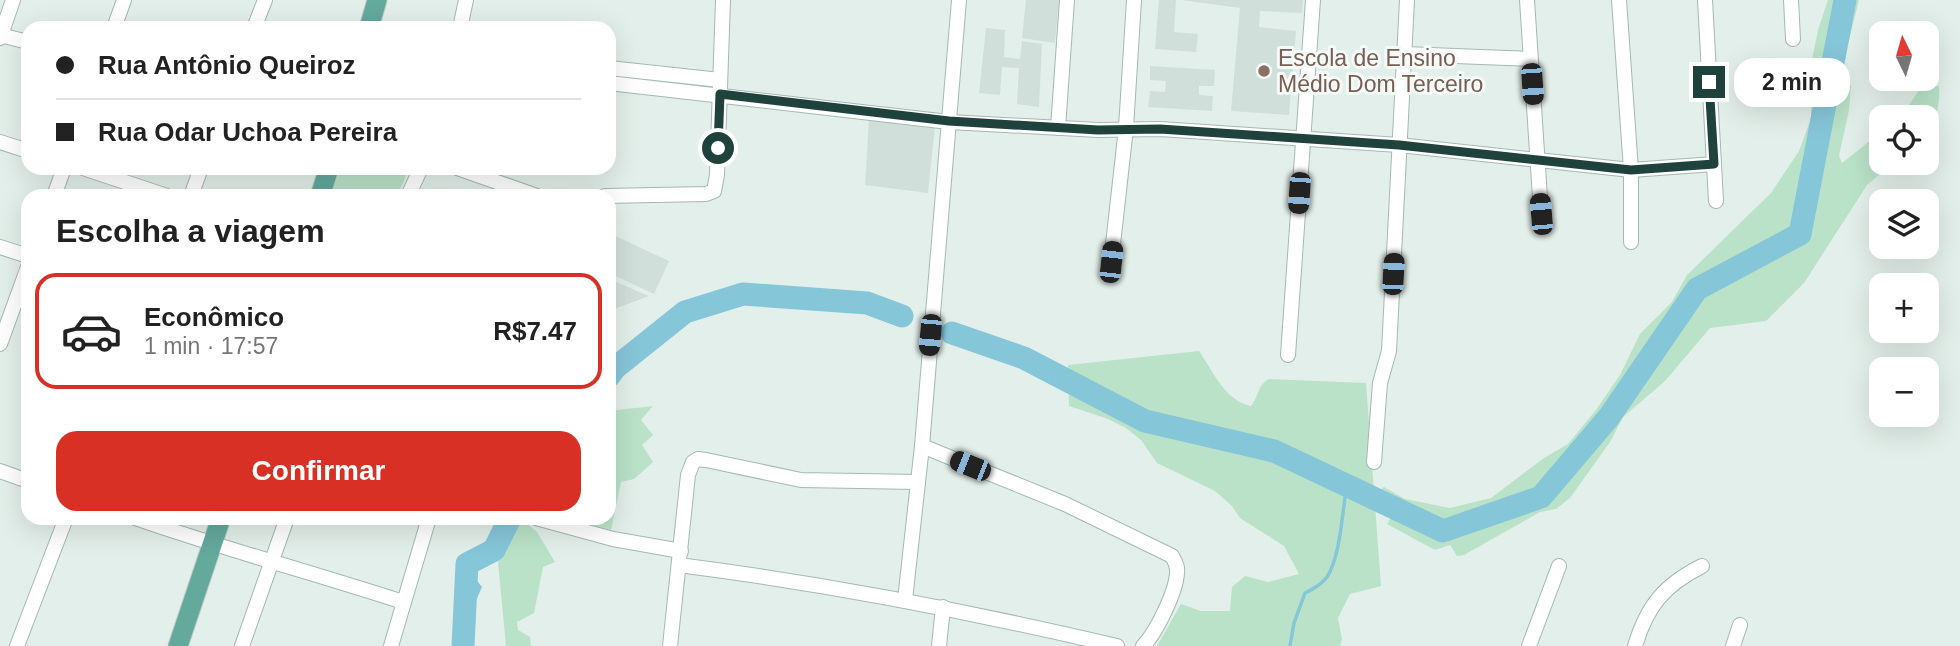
<!DOCTYPE html>
<html lang="pt">
<head>
<meta charset="utf-8">
<style>
  :root { --surface:#fff; --page:#f6f6f6; --text:#222; --muted:#767676; --line:#e0e0e0; --accent:#d93025 }
  body { margin:0; font-family:Arial,sans-serif; background:var(--page); color:var(--text); height:100vh; display:flex; flex-direction:column; font-size:26px; white-space:nowrap }
  * { box-sizing:border-box; margin:0 }
  p { font-size:23px; color:var(--muted) }
  .icon { flex:none; width:38px; height:38px; fill:none; stroke:currentColor; stroke-width:2; stroke-linecap:round; stroke-linejoin:round }
  .map { position:relative; flex:1; overflow:hidden }
  .panel { position:absolute; left:21px; top:189px; width:595px; height:336px; display:flex; flex-direction:column; background:var(--surface); border-radius:21px; box-shadow:0 7px 28px #0002 }
  .panel>* { flex:none }
  .hud { position:absolute; left:21px; top:21px; width:595px; height:154px; border-radius:21px; box-shadow:0 7px 28px #0002; display:grid; align-content:center; height:154px; padding:0 35px; background:var(--surface) }
  .needle { width:46px; rotate:355deg }
  .fabs { position:absolute; left:1869px; top:21px; display:grid; gap:14px }
  .fabs a { display:grid; place-items:center; width:70px; height:70px; border-radius:14px; background:var(--surface); box-shadow:0 7px 28px #0002; font-size:35px }
  .end { position:absolute; width:32px; height:32px; margin:-16px; border:9px solid #20423c; background:#fff; box-shadow:0 0 0 4px #fff }
  .from { border-radius:50% }
  .bubble { position:absolute; height:49px; border-radius:21px; background:var(--surface); box-shadow:0 7px 28px #0002; font-size:23px; font-weight:700; line-height:49px; text-align:center }
  .car { position:absolute; width:21px; height:42px; margin:-21px -10px; border-radius:9px; box-shadow:0 0 5px 2px #0007; background:linear-gradient(#222 24%,#8ab4d8 0 40%,#222 0 76%,#8ab4d8 0 86%,#222 0) }
  .hud b { display:flex; align-items:center; gap:24px; height:66px; font-size:26px }
  .hud b+b { border-top:2px solid var(--line) }
  .hud i { width:18px; height:18px; background:var(--text) }
  ul { padding:0; list-style:none }
  li { display:flex; align-items:center; gap:21px; height:116px; margin:0 14px 10px; padding:0 21px; border:4px solid transparent; border-radius:21px }
  li div { flex:1 }
  li b { display:block; font-size:26px }
  li em { font-style:normal; font-weight:700 }
  li.active { border-color:var(--accent) }
  li>.icon { width:63px; height:63px; stroke-width:1.5 }
  h2 { padding:0 35px; font-size:32px; line-height:84px }
  .button { display:flex; gap:14px; margin-top:auto; padding:14px 35px }
  .button a { flex:1; height:80px; border-radius:21px; background:var(--accent); color:#fff; font-size:28px; font-weight:700; line-height:80px; text-align:center }
  .map>svg:first-child { display:block }
  .built { fill:#d1dfda }
  .green { fill:#bae2c8 }
  .water { fill:#86c6d9 }
  .lines { fill:none; stroke-linecap:round; stroke-linejoin:round }
  .stream { stroke:#86c6d9; stroke-width:3.5 }
  .river { stroke:#86c6d9; stroke-width:23 }
  .minor-casing { stroke:#a5b8b2; stroke-width:16 }
  .major-casing { stroke:#c1cac8; stroke-width:21 }
  .minor { stroke:#fff; stroke-width:14 }
  .major { stroke:#63a99c; stroke-width:19 }
  .route { stroke:#20423c; stroke-width:9 }
  .education-dot { fill:#8d6e63; stroke:#f4faf8; stroke-width:2.5 }
  .labels { text-anchor:middle; dominant-baseline:central; stroke-width:6; stroke-linejoin:round; paint-order:stroke }
  .education-label { font-size:23px; fill:#785e54; stroke:#f4faf8; text-anchor:start }
</style>
</head>
<body>
<div class="map">
<svg width="1960" height="646" viewBox="0 0 1960 646">
  <rect width="100%" height="100%" fill="#e3efea"/>
  <g class="built">
    <path d="M1026,0h33l-4,43 -33,-5z"/>
    <path d="M1159,0h17l-2,32 24,2 -2,18 -41,-3z"/>
    <path d="M1181,0h122l-1,13 -42,-2 -1,16 37,4 -7,84 -58,-4 9,-103z"/>
    <path d="M986,28l19,2 -1,27 16,2 2,-18 20,3 -3,63 -22,-3 2,-36 -17,-1 -2,28 -21,-2z"/>
    <path d="M1150,66l65,4 -1,16h-15v9l14,1 -1,15 -64,-4 2,-16 15,1 1,-11 -16,-1z"/>
    <path d="M869,119l66,7 -7,67 -63,-8z"/>
    <path d="M609,233l60,28 -15,33 -45,-21z"/>
    <path d="M609,279l40,17 -40,15z"/>
  </g>
  <g class="green">
    <path d="M1828,0h31l-12,48 -9,17 3,11 10,10 -2,24 -10,46 3,7 39,-31v31h12l-26,22 -63,98 -38,38 -56,7 -45,53 -42,36 -13,25 -40,56 -14,11 -16,3 -76,43 -7,1 -7,-11 -15,5 -48,-26 5,-9 -13,-24 5,-4 21,12 45,9 41,-10 53,-40 24,-14 28,-34 24,-35 20,-41 32,-32 15,-27 84,-82 28,-42 12,-33v-53l7,-35z"/>
    <path d="M1923,84l16,2c1,14 -1,33 -12,44v-13h-30l10,-9z"/>
    <path d="M341,168h65c1,10 -5,19 -10,28h-66z"/>
    <path d="M1199,351c14,20 26,50 52,55 8,-9 6,-21 18,-27l97,4 15,203 -31,8 -12,24 4,22 -2,6h-183l24,-42 20,7h29l2,-24 13,-11 23,6 31,-8 -15,-28 -44,-28 -8,-12 -17,-15 -58,-28 -16,-23 -15,-12 -18,-9 -39,-13 -1,-41z"/>
    <path d="M653,406l-12,14 12,15 -11,10 11,17 -19,17 -13,3 -10,48 -46,-12h44v-107z"/>
    <path d="M520,518l17,14 18,30 -12,5 -9,46 -17,9 1,8 12,7 1,9h-25l-8,-84z"/>
  </g>
  <path class="water" d="M492,546l-19,30 9,11 -15,34 -1,25h-9l11,-86z"/>
  <g class="lines">
    <path class="stream" d="M1290,646l4,-23 11,-30c8,-4 16,-8 22,-16 14,-22 15,-66 20,-92"/>
    <g class="river">
      <path d="M952,333l72,25 121,63 129,30 169,80 98,-34 68,-80 88,-128 103,-55 45,-234"/>
      <path d="M609,376l6,-8 70,-56 58,-18 124,9 35,13"/>
      <path d="M463,646l4,-82 27,-14 16,-32"/>
    </g>
    <g class="minor-casing">
      <g id="minor">
        <path d="M1527,0l14,213"/>
        <path d="M1619,0l12,170v72"/>
        <path d="M1705,0l11,201"/>
        <path d="M1791,0l2,39"/>
        <path d="M114,28l10,-28"/>
        <path d="M254,28l11,-28"/>
        <path d="M460,28l6,-28"/>
        <path d="M0,35l28,7"/>
        <path d="M0,38l13,-38"/>
        <path d="M1404,54l126,5"/>
        <path d="M609,68l111,12"/>
        <path d="M609,83l340,39 149,8 62,-1 239,16 232,25 83,-6"/>
        <path d="M1058,128l9,-128"/>
        <path d="M0,142l28,9"/>
        <path d="M83,168l84,28"/>
        <path d="M457,168l80,28"/>
        <path d="M54,196l10,-28"/>
        <path d="M191,196l10,-28"/>
        <path d="M408,196l13,-28"/>
        <path d="M605,196l101,-2 8,-3 3,-16 6,-175"/>
        <path d="M0,247l28,9"/>
        <path d="M1111,262l15,-134 8,-128"/>
        <path d="M0,344l28,-77"/>
        <path d="M1288,355l25,-355"/>
        <path d="M922,446l143,58 107,52c3,6 6,10 5,17 -1,19 -21,60 -34,73"/>
        <path d="M1374,462l6,-79 9,-32 18,-351"/>
        <path d="M0,471l28,10"/>
        <path d="M135,518c89,31 179,55 268,84"/>
        <path d="M536,518l77,21 68,12"/>
        <path d="M679,565c148,19 293,47 438,81"/>
        <path d="M905,600l17,-154 37,-446"/>
        <path d="M17,646l49,-128"/>
        <path d="M242,646l45,-128"/>
        <path d="M391,646l38,-128"/>
        <path d="M670,646l18,-171 5,-13 5,-3 8,1 95,20 117,2"/>
        <path d="M939,646l4,-39"/>
        <path d="M1529,646l30,-80"/>
        <path d="M1635,646c12,-40 29,-61 67,-80"/>
        <path d="M1733,646l7,-21"/>
      </g>
    </g>
    <g class="major-casing">
      <g id="major">
        <path d="M369,28l8,-28"/>
        <path d="M320,196l9,-28"/>
        <path d="M178,646l43,-128"/>
      </g>
    </g>
    <use href="#minor" class="minor"/>
    <use href="#major" class="major"/>
  </g>
  <g class="lines">
    <path class="route" d="M718,148l2,-54 229,27 149,9 62,-1 239,16 232,25 83,-6 -5,-82"/>
  </g>
  <circle class="education-dot" cx="1264" cy="71" r="7"/>
  <g class="labels">
    <g class="education-label">
      <text x="1278" y="58">Escola de Ensino<tspan x="1278" dy="26">Médio Dom Terceiro</tspan></text>
    </g>
  </g>
</svg>
<div class="fabs">
<a><svg class="needle" viewBox="-14 -14 28 28"><path d="M0-13l5 13h-10z" fill="#e53935"/><path d="M0 13l5-13h-10z" fill="#767676"/></svg></a>
<a><svg class="icon" aria-label="locate" viewBox="0 0 24 24"><circle cx="12" cy="12" r="6"/><path d="M12 2v4M12 18v4M2 12h4M18 12h4"/></svg></a>
<a><svg class="icon" aria-label="layers" viewBox="0 0 24 24"><path d="M12 4l9 5-9 5-9-5zM3 14l9 5 9-5"/></svg></a>
<a>+</a>
<a>−</a>
</div>
<i class="end from" style="left:718px;top:148px"></i>
<i class="end" style="left:1709px;top:82px"></i>
<div class="bubble" style="left:1734px;top:58px;width:116px">2 min</div>
<i class="car" style="left:1532px;top:84px;rotate:176deg"></i>
<i class="car" style="left:1299px;top:193px;rotate:184deg"></i>
<i class="car" style="left:1541px;top:214px;rotate:355deg"></i>
<i class="car" style="left:1111px;top:262px;rotate:6deg"></i>
<i class="car" style="left:1393px;top:274px;rotate:3deg"></i>
<i class="car" style="left:930px;top:335px;rotate:185deg"></i>
<i class="car" style="left:970px;top:466px;rotate:292deg"></i>
<div class="hud">
<b><i class="from"></i>Rua Antônio Queiroz</b>
<b><i></i>Rua Odar Uchoa Pereira</b>
</div>
<section class="panel">
<h2>Escolha a viagem</h2>
<ul>
<li class="active"><svg class="icon" aria-label="car" viewBox="0 0 24 24"><path d="M5 17H2v-5l4-1 3-4h7l3 4 3 1v5h-3M9 17h6M6 11h13"/><circle cx="7" cy="17" r="2"/><circle cx="17" cy="17" r="2"/></svg><div><b>Econômico</b><p>1 min · 17:57</p></div><em>R$7.47</em></li>
</ul>
<div class="button"><a>Confirmar</a></div>
</section>
</div>
</body>
</html>
